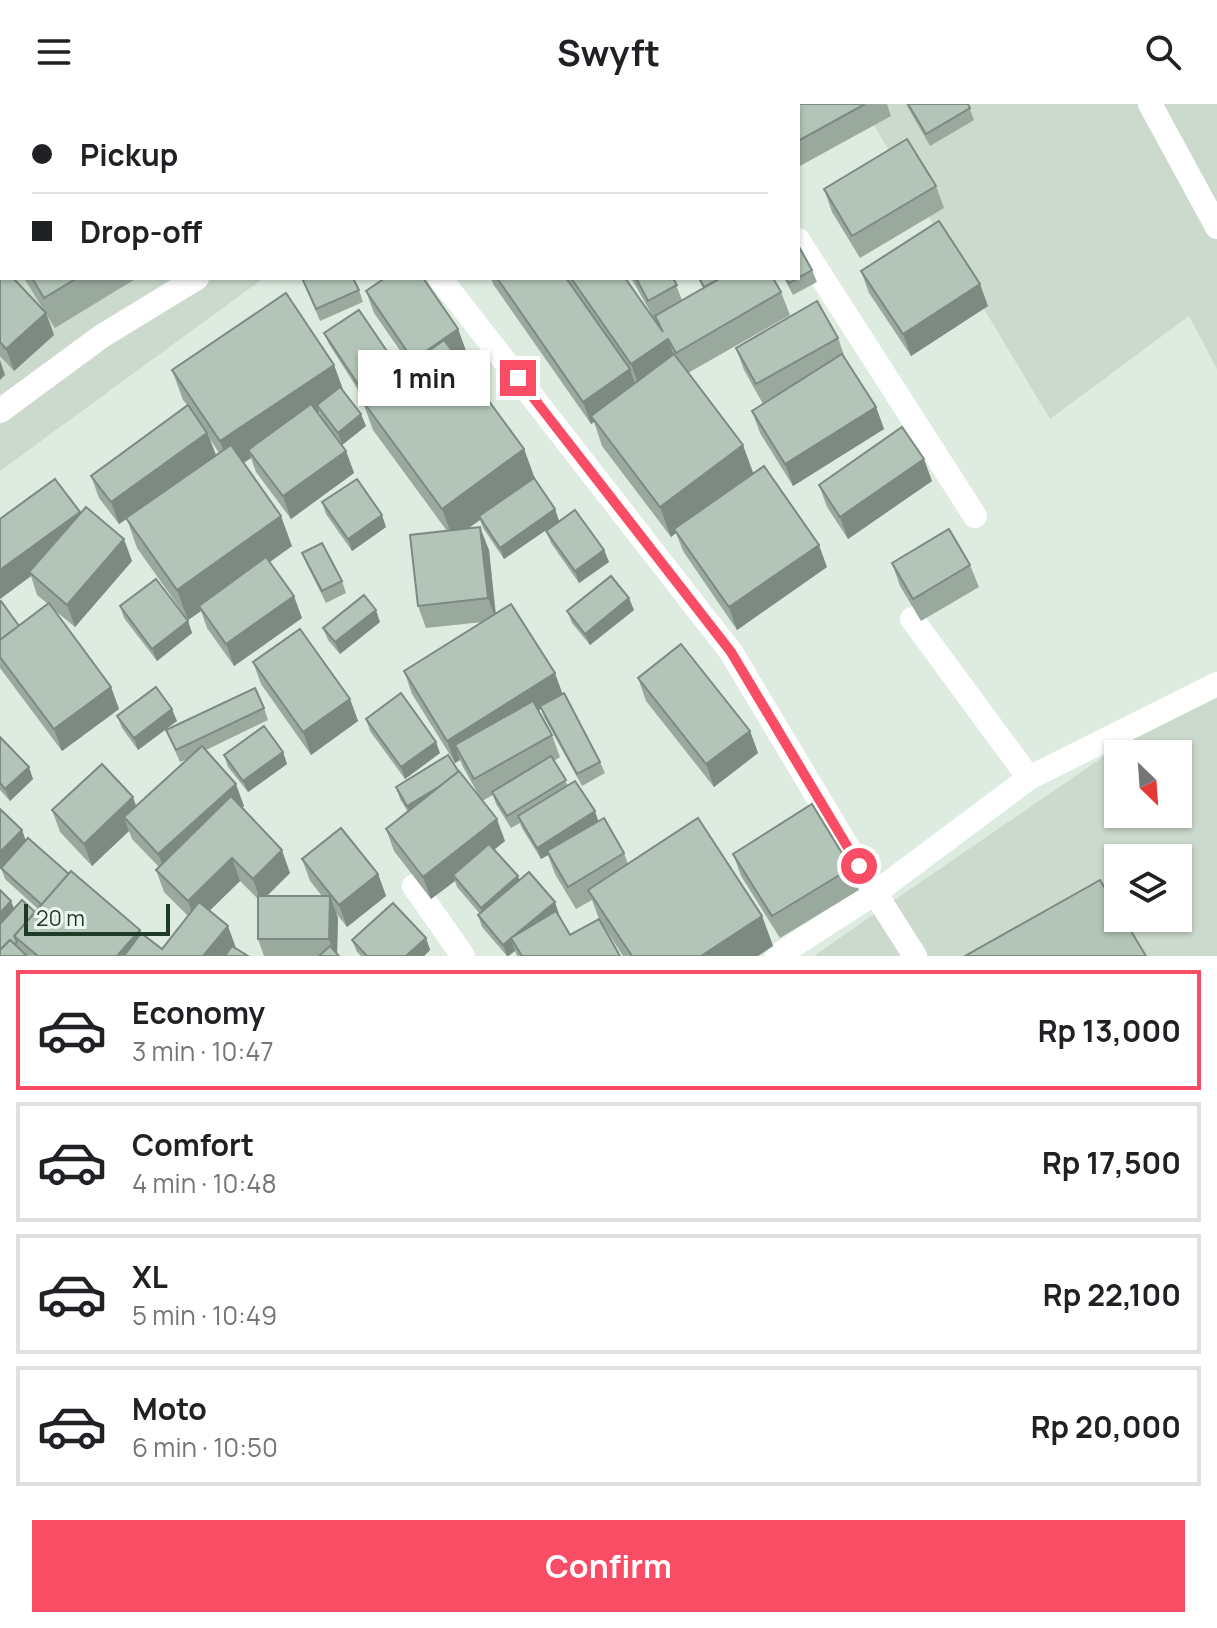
<!DOCTYPE html>
<html lang="en">
<head>
<meta charset="utf-8">
<style>
  :root { --surface:#fff; --page:#f6f6f6; --text:#202124; --muted:#757577; --line:#e0e0e0; --accent:#f94d66 }
  body { margin:0; font-family:Manrope,sans-serif; background:var(--page); color:var(--text); height:100vh; display:flex; flex-direction:column; font-size:30px; white-space:nowrap }
  * { box-sizing:border-box; margin:0 }
  p { font-size:26px; color:var(--muted) }
  .icon { flex:none; width:44px; height:44px; fill:none; stroke:currentColor; stroke-width:2; stroke-linecap:round; stroke-linejoin:round }
  .map { position:relative; height:852px; overflow:hidden }
  .panel { display:flex; flex-direction:column; background:var(--surface); flex:1 }
  .panel>* { flex:none }
  .top-card { position:absolute; left:0px; top:0px; width:800px; height:176px; box-shadow:0 2px 6px #0004; display:grid; align-content:center; height:176px; padding:0 32px; background:var(--surface) }
  .needle { width:52px; rotate:155deg }
  .tools { position:absolute; left:1104px; top:636px; display:grid; gap:16px }
  .tools a { display:grid; place-items:center; width:88px; height:88px; border-radius:0px; background:var(--surface); box-shadow:0 2px 6px #0004; font-size:40px }
  .scale { position:absolute; left:24px; bottom:20px; width:146px; box-sizing:border-box; padding-left:8px; border:4px solid #1f3b28; border-top:0; font-size:22px; line-height:28px; white-space:nowrap; color:#1f3b28; -webkit-text-stroke:6px #eef7ef; paint-order:stroke }
  .end { position:absolute; width:36px; height:36px; margin:-18px; border:10px solid #f94d66; background:#fff; box-shadow:0 0 0 4px #fff }
  .from { border-radius:50% }
  .bubble { position:absolute; height:56px; border-radius:0px; background:var(--surface); box-shadow:0 2px 6px #0004; font-size:26px; font-weight:700; line-height:56px; text-align:center }
  .top-card b { display:flex; align-items:center; gap:28px; height:76px; font-size:30px }
  .top-card b+b { border-top:2px solid var(--line) }
  .top-card i { width:20px; height:20px; background:var(--text) }
  ul { padding:14px 0 0; list-style:none }
  li { display:flex; align-items:center; gap:24px; height:120px; margin:0 16px 12px; padding:0 16px; border:4px solid var(--line); border-radius:0px }
  li div { flex:1 }
  li b { display:block; font-size:30px }
  li em { font-style:normal; font-weight:700 }
  li.selected { border-color:var(--accent) }
  li>.icon { width:72px; height:72px; stroke-width:1.5 }
  .action { display:flex; gap:16px; margin-top:auto; padding:16px 32px }
  .action a { flex:1; height:92px; border-radius:0px; background:var(--accent); color:#fff; font-size:32px; font-weight:700; line-height:92px; text-align:center }
  header { display:flex; justify-content:space-between; align-items:center; height:104px; padding:0 32px; background:var(--surface); font-size:36px; font-weight:700 }
  .map>svg:first-child { display:block }
  .built { fill:#ccdace; fill-rule:evenodd }
  .lines { fill:none; stroke-linecap:round; stroke-linejoin:round }
  .service { stroke:#fff; stroke-width:24 }
  .minor { stroke:#fff; stroke-width:24 }
  .wall { fill:#9aa99e; fill-rule:evenodd }
  .shaded-wall { fill:#7d8a81 }
  .building { fill:#b3c5b8; stroke:#7d8a81; stroke-width:2 }
  .route { stroke:#f94d66; stroke-width:10 }
</style>
</head>
<body>
<header><svg class="icon" aria-label="menu" viewBox="0 0 24 24"><path d="M4 6h16M4 12h16M4 18h16"/></svg>Swyft<svg class="icon" aria-label="search" viewBox="0 0 24 24"><circle cx="10" cy="10" r="6"/><path d="M15 15l6 6"/></svg></header>
<div class="map">
<svg width="1217" height="852" viewBox="0 0 1217 852">
  <rect width="100%" height="100%" fill="#deebe0"/>
  <g class="built">
    <path d="M0,0h673l-5,2h-666v172h262l-264,193z"/>
    <path d="M861,0h356v265l-28,-53 -139,103z"/>
    <path d="M1217,575v277h-403l63,-44zM1118,650h60v60h-60zM1118,754h60v60h-60z"/>
  </g>
  <g class="lines">
    <path class="service" d="M875,789l40,63"/>
    <g class="minor">
      <path d="M211,0l2,2"/>
      <path d="M711,0l1,2"/>
      <path d="M1150,0l67,123"/>
      <path d="M521,2l3,-2"/>
      <path d="M798,136l177,276"/>
      <path d="M440,174l291,374 144,241"/>
      <path d="M0,307l102,-75 95,-58"/>
      <path d="M912,515l117,159"/>
      <path d="M414,782l49,70"/>
      <path d="M777,852l98,-63 154,-115 188,-94"/>
    </g>
  </g>
  <g class="wall">
    <path d="M93,0h103l2,2h-103z"/>
    <path d="M277,0h230l-4,2h-225z"/>
    <path d="M757,0h130l4,12 -93,51v-61z"/>
    <path d="M906,0h62l6,16 -44,26z"/>
    <path d="M936,82l8,22 -84,50 -28,-46 -8,-23z"/>
    <path d="M0,160l45,48 -21,-34h113l-82,50 -9,-14 8,21 -40,36 -14,-15z"/>
    <path d="M812,166l5,12 -24,13 -9,-17h14z"/>
    <path d="M861,167l127,35 -77,50 -42,-63z"/>
    <path d="M302,174l57,12 4,12 -43,19z"/>
    <path d="M491,174h134l34,49 -28,-49h46l-3,2 8,20 21,-12 -5,-10h75l8,14 9,23 -102,58 65,101 74,93 -90,63 -54,-79 -7,-18 -5,4 -69,-91 -8,-24 -3,2 -98,-140z"/>
    <path d="M366,187l92,38 8,22 -9,6 67,92 11,30 20,30 4,12 -55,38 -21,-31 -3,-8 -13,9 22,21 7,64 66,80 38,68 5,11 -23,13 -38,-69 -3,-8 -3,2 14,24 8,22 -6,4 14,25 56,67 4,11 134,52 11,30 -15,10h-135l-20,-31 17,31h-103l-2,-5 -6,5h-2l-25,-29 -4,-12 2,-1 -23,-27 -2,-6 -24,18 -37,-48 -8,-22 22,-17 -8,-13 -4,-12 63,-15 23,29 -19,-34 -3,-7 -5,3 -43,-69 -8,-23 79,-49 -57,6 -8,-22 29,-75 -74,-101 -11,-30 48,-35 -36,-52zM493,691l3,9 15,24 9,-5 2,5 19,31 7,-4 7,19 21,35 16,-9 7,19 -29,16 -12,-21 -3,-12 -36,-22 -1,-4 -24,-26 11,-9 -23,-40z"/>
    <path d="M324,229l73,39 -35,24 -33,-52z"/>
    <path d="M838,234l7,20 31,49 8,22 -91,57 -33,-53 -8,-22 11,-7 -19,-34 -8,-22z"/>
    <path d="M334,261l9,25 23,36 -24,19 -21,-28 -2,-5 -1,1 28,38 8,22 -63,46 -35,-47 -5,-14 -8,5 49,83 -22,16 32,56 -68,48 -27,-38 -6,-17 -13,9 -51,-72 -10,-29 -8,5 -20,-26 -8,-22 97,-70 -5,-6 -11,-30zM210,335l9,14 -3,2z"/>
    <path d="M932,377l-84,58 -21,-32 -8,-22z"/>
    <path d="M322,398l64,25 -34,24 -26,-37z"/>
    <path d="M80,409l52,48 -57,66 -23,-19 59,79 8,22 -57,42 -62,-83v-66l19,24 29,-22 -11,-9 -6,-19 -31,23v-80z"/>
    <path d="M546,427l58,19 5,12 -30,21 -28,-40z"/>
    <path d="M302,449l40,28 4,12 -20,10 -19,-38z"/>
    <path d="M892,459l78,2 9,22 -58,34 -21,-35z"/>
    <path d="M120,502l68,15 4,12 -35,28 -33,-43z"/>
    <path d="M634,506l-44,35 -18,-22 -5,-12z"/>
    <path d="M380,518l-40,32 -12,-14 -5,-12z"/>
    <path d="M253,558l97,37 8,22 -47,34 -50,-71z"/>
    <path d="M638,574l112,53 8,22 -44,34 -68,-86z"/>
    <path d="M264,604l4,12 -62,30 38,56 -2,2 48,65 -24,23h56l-12,-15 -8,-22 76,15 8,22 -39,31 -11,-14 2,5 -1,36 2,2h-75l-6,-17v-40l-18,-18 -31,30 27,37 12,8h-248l14,-47 21,3 3,-3 -33,-30 -4,-11h-1v-59l22,21 4,11 114,89 1,3 21,16 26,-33 -24,-24 -8,-22 3,-3 -27,-28 -3,-8 -37,35 -32,-34 -8,-22 84,-4 54,-48 -10,4 -14,-32z"/>
    <path d="M117,612l60,5 -39,29 -16,-22z"/>
    <path d="M366,615l74,34 -35,26 -35,-48z"/>
    <path d="M0,633l33,42 -23,22 -10,-11z"/>
    <path d="M283,648l4,12 -39,28 -20,-25 -4,-12z"/>
    <path d="M733,750l118,14 8,22 -79,48 -39,-62z"/>
    <path d="M426,834l4,12 -6,6h-63l-4,-4 -5,-12z"/>
  </g>
  <g class="shaded-wall">
    <path d="M262,0h12l-2,2h-9z"/>
    <path d="M2,113v30l-2,2v-30z"/>
    <path d="M980,180l8,22 -77,50 -8,-22z"/>
    <path d="M46,209l8,22 -40,36 -8,-22z"/>
    <path d="M458,225l8,22 -45,32 -8,-23z"/>
    <path d="M668,235l8,22 -37,26 -8,-23z"/>
    <path d="M0,256l5,15 -5,5z"/>
    <path d="M393,256l4,12 -35,24 -4,-12z"/>
    <path d="M334,261l11,30 -28,10 2,7 -66,44 -5,-6 3,8 -20,13 -11,-30z"/>
    <path d="M630,265l8,23 -47,24 3,6 -3,2 -8,-22z"/>
    <path d="M876,303l8,22 -91,57 -8,-22z"/>
    <path d="M361,310l5,12 -24,19 -4,-12z"/>
    <path d="M207,329l9,22 -97,69 -8,-22z"/>
    <path d="M743,341l11,30 -80,54 2,4 -5,4 -11,-30z"/>
    <path d="M524,345l11,30 -56,37 1,4 -27,19 -11,-30z"/>
    <path d="M346,347l8,22 -63,46 -8,-23z"/>
    <path d="M924,355l8,22 -84,58 -8,-22z"/>
    <path d="M555,405l4,12 -55,38 -4,-11z"/>
    <path d="M80,408l8,22 -59,38 2,4 -31,23v-29z"/>
    <path d="M382,411l4,12 -34,24 -4,-12z"/>
    <path d="M281,412l11,30 -90,64 -3,-4 2,5 -13,9 -11,-30z"/>
    <path d="M480,423l9,23 7,70 -8,-22z"/>
    <path d="M124,435l8,22 -57,66 -8,-22z"/>
    <path d="M819,441l8,22 -90,63 -8,-23z"/>
    <path d="M604,446l5,12 -30,21 -4,-12z"/>
    <path d="M294,492l8,22 -68,48 -8,-22z"/>
    <path d="M629,494l5,12 -44,35 -5,-11z"/>
    <path d="M376,506l4,12 -40,32 -5,-12z"/>
    <path d="M188,517l4,12 -35,28 -5,-12z"/>
    <path d="M555,569l8,22 -101,63 -7,-13 5,15 -5,3 -8,-22z"/>
    <path d="M111,583l8,22 -57,42 -8,-22z"/>
    <path d="M350,595l8,22 -47,34 -8,-23z"/>
    <path d="M172,605l5,12 -39,29 -4,-12z"/>
    <path d="M750,627l8,22 -44,34 -8,-23z"/>
    <path d="M436,638l4,11 -35,26 -4,-12z"/>
    <path d="M283,648l4,12 -39,28 -5,-11z"/>
    <path d="M29,663l4,12 -23,22 -5,-12z"/>
    <path d="M460,669l-48,45 -5,-12z"/>
    <path d="M236,680l8,22 -77,70 -9,-22z"/>
    <path d="M133,693l8,23 -17,-3 5,14 -37,35 -8,-22z"/>
    <path d="M595,707l4,12 -52,28 1,4 -7,4 -4,-11z"/>
    <path d="M497,715l8,22 -49,38 -3,-4 2,6 -24,18 -8,-22z"/>
    <path d="M22,726l4,12 -26,26v-16z"/>
    <path d="M282,746l8,23 -29,29 -8,-23z"/>
    <path d="M232,754l8,23 -44,43 -8,-23z"/>
    <path d="M378,770l8,22 -39,31 -8,-22z"/>
    <path d="M518,772l4,12 -37,32 -4,-12z"/>
    <path d="M330,792l8,22 -1,38h-2l-6,-17z"/>
    <path d="M11,797l5,12 -16,17v-17z"/>
    <path d="M555,798l4,12 -42,35 -6,-10z"/>
    <path d="M762,812l11,30 -15,10h-57z"/>
    <path d="M228,822l8,22 -6,8h-27z"/>
    <path d="M140,826l8,23 -3,3h-28z"/>
    <path d="M426,834l4,12 -6,6h-18z"/>
    <path d="M511,835l4,12 -8,5 -4,-11z"/>
  </g>
  <g class="building">
    <path d="M47,0h39l2,2h-43z"/>
    <path d="M113,0h83l2,2h-83z"/>
    <path d="M277,0h148l1,2h-148z"/>
    <path d="M428,0h25l-5,2h-19z"/>
    <path d="M757,0h108l-67,37v-35h-45z"/>
    <path d="M908,0h60l2,4 -44,26z"/>
    <path d="M907,35l29,47 -84,50 -28,-47z"/>
    <path d="M0,47l2,2v64l-2,2z"/>
    <path d="M939,117l41,63 -77,50 -42,-63z"/>
    <path d="M798,141l14,25 -23,13 -3,-5h12z"/>
    <path d="M0,160l2,2v12h11l33,35 -40,36 -6,-7z"/>
    <path d="M32,174h45l-33,20z"/>
    <path d="M302,174h51l6,12 -43,19z"/>
    <path d="M385,174h38l35,51 -45,31 -47,-69z"/>
    <path d="M497,174h69l64,91 -47,33z"/>
    <path d="M571,174h54l38,54 -8,-16 66,-38h52l8,14 -105,61 -8,-14 -37,25z"/>
    <path d="M636,174h37l4,7 -29,16z"/>
    <path d="M699,174h22l-17,9z"/>
    <path d="M286,189l48,72 -114,76 -48,-71z"/>
    <path d="M817,197l21,37 -82,46 -20,-36z"/>
    <path d="M359,206l34,50 -35,24 -34,-51z"/>
    <path d="M444,236l80,109 -82,60 -80,-109z"/>
    <path d="M674,250l69,91 -83,62 -69,-91z"/>
    <path d="M842,250l34,53 -91,57 -33,-53z"/>
    <path d="M340,283l21,27 -23,19 -21,-28z"/>
    <path d="M311,300l35,47 -63,45 -35,-46z"/>
    <path d="M188,301l19,28 -96,69 -20,-26z"/>
    <path d="M902,323l22,32 -84,58 -21,-32z"/>
    <path d="M231,341l50,71 -104,74 -51,-72z"/>
    <path d="M764,362l55,79 -90,62 -55,-78z"/>
    <path d="M534,374l21,31 -55,39 -21,-32z"/>
    <path d="M55,375l25,33 -80,58v-51z"/>
    <path d="M357,375l25,36 -34,24 -26,-37z"/>
    <path d="M86,403l38,32 -57,66 -38,-33z"/>
    <path d="M575,406l29,40 -29,21 -29,-40z"/>
    <path d="M480,423l8,71 -70,8 -8,-71z"/>
    <path d="M949,425l21,36 -57,34 -21,-36z"/>
    <path d="M322,439l20,38 -20,10 -20,-38z"/>
    <path d="M266,453l28,39 -68,48 -27,-38z"/>
    <path d="M611,472l18,22 -44,36 -18,-23z"/>
    <path d="M156,475l32,42 -36,28 -32,-43z"/>
    <path d="M364,491l12,15 -41,32 -12,-14z"/>
    <path d="M1,497l18,25 -19,14v-38z"/>
    <path d="M49,499l62,84 -57,42 -54,-72v-17z"/>
    <path d="M511,500l44,69 -108,68 -43,-70z"/>
    <path d="M300,525l50,70 -47,33 -50,-70z"/>
    <path d="M681,540l69,87 -44,33 -68,-86z"/>
    <path d="M156,583l16,22 -38,29 -17,-22z"/>
    <path d="M255,584l9,20 -88,42 -10,-20z"/>
    <path d="M401,589l35,49 -35,25 -35,-48z"/>
    <path d="M564,589l36,69 -23,12 -37,-68z"/>
    <path d="M533,597l19,34 -78,44 -19,-34z"/>
    <path d="M264,622l19,26 -40,29 -19,-26z"/>
    <path d="M0,633l29,30 -24,22 -5,-6z"/>
    <path d="M202,642l34,38 -78,70 -34,-37z"/>
    <path d="M448,651l11,17 -14,11 -38,23 -11,-19z"/>
    <path d="M551,652l15,24 -59,36 -15,-24z"/>
    <path d="M102,660l31,33 -49,47 -32,-34z"/>
    <path d="M459,667l38,48 -74,58 -37,-48z"/>
    <path d="M575,677l20,30 -58,37 -19,-32z"/>
    <path d="M231,692l51,54 -29,29 -21,-21 -44,43 -32,-31z"/>
    <path d="M812,700l39,64 -79,48 -39,-62z"/>
    <path d="M0,705l22,21 -22,22z"/>
    <path d="M604,714l20,35 -56,34 -21,-36z"/>
    <path d="M698,714l64,98 -61,40h-69l-44,-66z"/>
    <path d="M341,724l37,46 -39,31 -37,-46z"/>
    <path d="M28,734l41,36 -27,31 -41,-37z"/>
    <path d="M489,740l29,32 -37,32 -28,-33z"/>
    <path d="M71,767l69,59 -23,26h-79l-24,-20z"/>
    <path d="M529,768l26,30 -52,43 -25,-30z"/>
    <path d="M1100,776l18,30v8h5l23,38h-181z"/>
    <path d="M0,786l11,11 -11,12z"/>
    <path d="M258,792h72l-1,43h-71z"/>
    <path d="M22,796l13,12 -21,24 3,6 -2,2 -5,-4 -10,10v-26z"/>
    <path d="M199,798l29,24 -25,30h-79l17,-23 21,16z"/>
    <path d="M393,799l33,35 -20,18h-39l-15,-16z"/>
    <path d="M556,807l14,24 29,-16 21,37h-98l-11,-18z"/>
    <path d="M10,836l17,16h-27v-6z"/>
    <path d="M232,842l16,10h-23z"/>
    <path d="M330,842l9,10h-20z"/>
  </g>
  <g class="lines">
    <path class="route" d="M518,274l213,274 128,214"/>
  </g>
</svg>
<div class="tools">
<a><svg class="needle" viewBox="-14 -14 28 28"><path d="M0-13l5 13h-10z" fill="#e53935"/><path d="M0 13l5-13h-10z" fill="#757577"/></svg></a>
<a><svg class="icon" aria-label="layers" viewBox="0 0 24 24"><path d="M12 4l9 5-9 5-9-5zM3 14l9 5 9-5"/></svg></a>
</div>
<div class="scale">20 m</div>
<i class="end from" style="left:859px;top:762px"></i>
<i class="end" style="left:518px;top:274px"></i>
<div class="bubble" style="left:358px;top:246px;width:132px">1 min</div>
<div class="top-card">
<b><i class="from"></i>Pickup</b>
<b><i></i>Drop-off</b>
</div>
</div>
<section class="panel">
<ul>
<li class="selected"><svg class="icon" aria-label="car" viewBox="0 0 24 24"><path d="M5 17H2v-5l4-1 3-4h7l3 4 3 1v5h-3M9 17h6M6 11h13"/><circle cx="7" cy="17" r="2"/><circle cx="17" cy="17" r="2"/></svg><div><b>Economy</b><p>3 min · 10:47</p></div><em>Rp 13,000</em></li>
<li><svg class="icon" aria-label="car" viewBox="0 0 24 24"><path d="M5 17H2v-5l4-1 3-4h7l3 4 3 1v5h-3M9 17h6M6 11h13"/><circle cx="7" cy="17" r="2"/><circle cx="17" cy="17" r="2"/></svg><div><b>Comfort</b><p>4 min · 10:48</p></div><em>Rp 17,500</em></li>
<li><svg class="icon" aria-label="car" viewBox="0 0 24 24"><path d="M5 17H2v-5l4-1 3-4h7l3 4 3 1v5h-3M9 17h6M6 11h13"/><circle cx="7" cy="17" r="2"/><circle cx="17" cy="17" r="2"/></svg><div><b>XL</b><p>5 min · 10:49</p></div><em>Rp 22,100</em></li>
<li><svg class="icon" aria-label="car" viewBox="0 0 24 24"><path d="M5 17H2v-5l4-1 3-4h7l3 4 3 1v5h-3M9 17h6M6 11h13"/><circle cx="7" cy="17" r="2"/><circle cx="17" cy="17" r="2"/></svg><div><b>Moto</b><p>6 min · 10:50</p></div><em>Rp 20,000</em></li>
</ul>
<div class="action"><a>Confirm</a></div>
</section>
</body>
</html>
